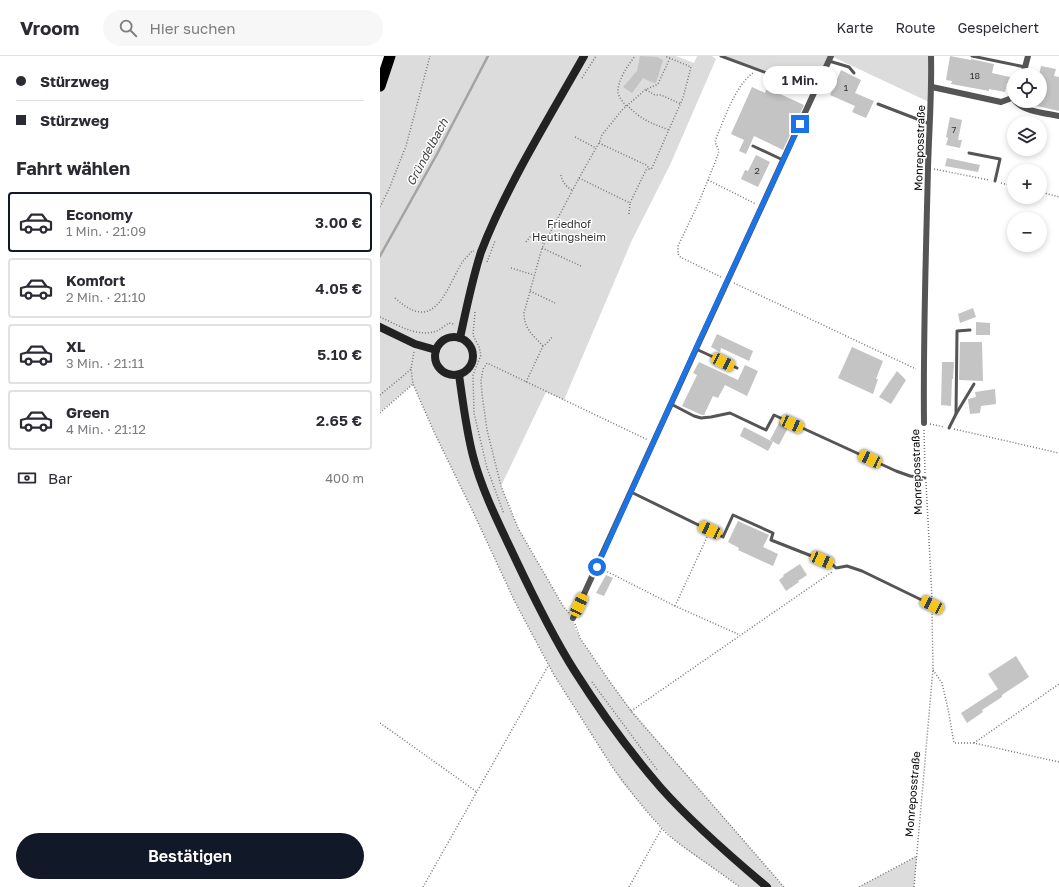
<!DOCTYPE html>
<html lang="de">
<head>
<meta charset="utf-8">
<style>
  :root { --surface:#fff; --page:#f7f7f7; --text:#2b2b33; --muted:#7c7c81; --line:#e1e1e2; --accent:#111827 }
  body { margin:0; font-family:"Golos Text",sans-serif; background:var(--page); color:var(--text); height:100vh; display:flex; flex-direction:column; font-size:15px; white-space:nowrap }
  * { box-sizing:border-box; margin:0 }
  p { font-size:13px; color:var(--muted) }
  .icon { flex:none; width:22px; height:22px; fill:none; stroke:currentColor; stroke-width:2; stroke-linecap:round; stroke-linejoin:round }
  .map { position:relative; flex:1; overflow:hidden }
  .panel { display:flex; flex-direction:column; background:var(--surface); width:380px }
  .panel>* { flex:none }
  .hud { display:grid; align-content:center; height:88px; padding:0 16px; background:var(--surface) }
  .buttons { position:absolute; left:627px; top:12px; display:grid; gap:8px }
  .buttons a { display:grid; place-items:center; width:40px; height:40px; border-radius:50%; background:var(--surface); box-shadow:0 2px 6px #0003; font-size:20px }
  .end { position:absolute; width:18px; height:18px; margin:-9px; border:5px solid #1a73e8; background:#fff; box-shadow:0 0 0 2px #fff }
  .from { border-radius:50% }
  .bubble { position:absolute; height:28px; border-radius:14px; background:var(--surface); box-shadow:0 2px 6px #0003; font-size:13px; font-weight:600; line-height:28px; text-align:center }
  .car { position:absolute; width:12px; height:24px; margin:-12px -6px; border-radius:5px; box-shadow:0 0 3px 1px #0007; background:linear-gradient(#f5c518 24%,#345 0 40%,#f5c518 0 76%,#345 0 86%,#f5c518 0) }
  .hud b { display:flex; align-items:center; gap:14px; height:38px; font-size:15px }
  .hud b+b { border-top:1px solid var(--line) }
  .hud i { width:10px; height:10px; background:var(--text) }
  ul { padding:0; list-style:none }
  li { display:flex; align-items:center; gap:12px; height:60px; margin:0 8px 6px; padding:0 8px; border:2px solid var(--line); border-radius:4px }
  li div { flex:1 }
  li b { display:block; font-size:15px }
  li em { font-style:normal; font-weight:600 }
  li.on { border-color:var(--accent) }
  li>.icon { width:36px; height:36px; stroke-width:1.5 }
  h2 { padding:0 16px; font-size:18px; line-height:48px }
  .pay { display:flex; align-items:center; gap:10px; height:44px; padding:0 16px; font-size:15px }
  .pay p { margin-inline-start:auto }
  .action { display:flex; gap:8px; margin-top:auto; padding:8px 16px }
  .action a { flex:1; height:46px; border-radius:24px; background:var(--accent); color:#fff; font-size:16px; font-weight:600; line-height:46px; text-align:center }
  header { display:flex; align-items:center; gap:24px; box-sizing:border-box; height:56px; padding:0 20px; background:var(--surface); border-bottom:1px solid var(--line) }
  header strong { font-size:19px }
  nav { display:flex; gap:22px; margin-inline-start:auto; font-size:14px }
  .search { width:280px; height:36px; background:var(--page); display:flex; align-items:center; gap:10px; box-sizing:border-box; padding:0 14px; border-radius:22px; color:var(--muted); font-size:15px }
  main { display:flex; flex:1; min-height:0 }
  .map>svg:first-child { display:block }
  .green { fill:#dcdcdc }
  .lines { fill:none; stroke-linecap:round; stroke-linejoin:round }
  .stream { stroke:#a3a3a3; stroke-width:2.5 }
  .building { fill:#c4c4c4 }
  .motorway-casing { stroke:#dbdbdb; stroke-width:12 }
  .path { stroke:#777; stroke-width:1.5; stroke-dasharray:1 2; stroke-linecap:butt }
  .service { stroke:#555; stroke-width:3 }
  .minor { stroke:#555; stroke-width:6 }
  .secondary { stroke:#222; stroke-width:8 }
  .motorway { stroke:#000; stroke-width:11 }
  .route { stroke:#1a73e8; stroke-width:5 }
  .labels { text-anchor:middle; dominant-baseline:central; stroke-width:3; stroke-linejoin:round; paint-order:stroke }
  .number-label { font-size:9px; fill:#313131 }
  .street-label { font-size:11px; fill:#000; stroke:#fff }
  .park-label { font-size:11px; fill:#333; stroke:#fff }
  .water-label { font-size:12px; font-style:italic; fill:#444; stroke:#fff }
</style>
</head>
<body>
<header>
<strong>Vroom</strong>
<div class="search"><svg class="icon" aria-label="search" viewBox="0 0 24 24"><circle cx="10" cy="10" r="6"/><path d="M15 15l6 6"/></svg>Hier suchen</div>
<nav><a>Karte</a><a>Route</a><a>Gespeichert</a></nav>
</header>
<main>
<section class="panel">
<div class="hud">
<b><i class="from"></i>Stürzweg</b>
<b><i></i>Stürzweg</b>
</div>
<h2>Fahrt wählen</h2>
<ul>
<li class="on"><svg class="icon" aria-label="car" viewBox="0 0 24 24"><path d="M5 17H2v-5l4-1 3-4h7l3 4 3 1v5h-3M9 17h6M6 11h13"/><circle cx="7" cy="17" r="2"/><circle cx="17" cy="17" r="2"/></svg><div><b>Economy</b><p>1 Min. · 21:09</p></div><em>3.00 €</em></li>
<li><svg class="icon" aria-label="car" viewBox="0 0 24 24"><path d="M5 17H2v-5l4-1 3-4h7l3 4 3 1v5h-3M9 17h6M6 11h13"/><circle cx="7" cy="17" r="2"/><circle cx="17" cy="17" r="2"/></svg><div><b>Komfort</b><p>2 Min. · 21:10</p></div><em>4.05 €</em></li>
<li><svg class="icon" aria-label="car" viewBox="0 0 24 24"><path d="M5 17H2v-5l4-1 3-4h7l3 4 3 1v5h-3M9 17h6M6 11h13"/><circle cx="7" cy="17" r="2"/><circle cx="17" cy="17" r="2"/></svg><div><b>XL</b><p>3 Min. · 21:11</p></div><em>5.10 €</em></li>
<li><svg class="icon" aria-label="car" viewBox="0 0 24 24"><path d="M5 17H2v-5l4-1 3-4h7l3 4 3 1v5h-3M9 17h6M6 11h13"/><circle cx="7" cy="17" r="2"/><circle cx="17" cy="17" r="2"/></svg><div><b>Green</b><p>4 Min. · 21:12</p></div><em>2.65 €</em></li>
</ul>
<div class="pay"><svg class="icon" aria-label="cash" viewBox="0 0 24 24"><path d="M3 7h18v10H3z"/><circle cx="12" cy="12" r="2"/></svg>Bar<p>400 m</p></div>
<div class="action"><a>Bestätigen</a></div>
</section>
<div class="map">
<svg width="679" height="831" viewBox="0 0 679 831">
  <rect width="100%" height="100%" fill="#fff"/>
  <g class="green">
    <path d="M10,0h286l18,7 3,-7h15l4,3 -46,106 -38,75 -68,160 -18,-8 -45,94 17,42 45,78 10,12 2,10 5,10 28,41 24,32 152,176h-44l-42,-29 -24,-18 -25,-26 -28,-33 -17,-27 -50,-79 -39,-73 -40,-86 -40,-82 -22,-50 -33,28v-326z"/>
    <path d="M341,0h110l-16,35z"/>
    <path d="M451,0h100v47z"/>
    <path d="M537,800l-3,31h-55z"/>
  </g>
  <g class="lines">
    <path class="stream" d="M0,200l57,-102 51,-98"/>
  </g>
  <g class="building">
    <path d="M260,0l17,1 6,3 -7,23 -7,-2 -6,-3 -11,15 -9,-6 14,-16z"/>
    <path d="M570,0l21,4v-1l23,5 -2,9 22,5 -1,6 -6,-1 -2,9 -16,-3v2l-38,-7 1,-3 -6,-1z"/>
    <path d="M661,10l15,3 -2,7 5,1v34l-31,-7v-3h12v-26h-1z"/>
    <path d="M461,14l20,10 -6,13 19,8 -8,17 -14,-6 3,-6 -25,-11z"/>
    <path d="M372,31l13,6 2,-5 37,17 -21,45 -29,-14 -8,18 -7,-3 5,-11 -13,-6z"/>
    <path d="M570,61l12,3 -4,20h4l-2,8 -14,-3 2,-7 -2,-1z"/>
    <path d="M376,99l14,7 -12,25 -17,-8 4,-9 3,1z"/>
    <path d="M567,102l33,7 -2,7 -33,-6z"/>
    <path d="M593,252l3,9 -16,6 -2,-9z"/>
    <path d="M596,266l14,1v12h-14z"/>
    <path d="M337,278l36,17 -4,10 -28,-13 -1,4 -9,-5z"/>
    <path d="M580,286h22l1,39 -24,-1z"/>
    <path d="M472,291l31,14 -7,18h2l-5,15 -35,-16z"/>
    <path d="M319,306l39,18 7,-15 13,6 -11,25 -22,-11 -7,13 -5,-2 -9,19h-2l-20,-9 15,-31 -4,-2z"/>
    <path d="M562,306h12l-1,17h-1l-1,27 -10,-1z"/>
    <path d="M517,315l9,9 -15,24 -12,-7z"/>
    <path d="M615,333l1,15 -15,2 -1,7 -10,1 -2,-15 8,-2 -1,-5z"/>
    <path d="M400,365l9,5 -10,19 -9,-5z"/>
    <path d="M364,371l29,15 -5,9 -28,-15z"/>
    <path d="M358,465l31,14 -6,12 15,7 -5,12 -35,-16 1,-2 -11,-6z"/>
    <path d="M420,508l7,11 -9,6 1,1 -13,9 -7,-11 5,-4 -1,-1z"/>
    <path d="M226,519l7,3 -9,18 -8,-3z"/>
    <path d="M636,600l13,21 -27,18v2l-20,13 1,2 -16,11 -6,-10 37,-24 -10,-15z"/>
  </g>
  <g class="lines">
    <g class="motorway-casing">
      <path id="motorway" d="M0,30l10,-30"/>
    </g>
    <g class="path">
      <path d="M202,22l14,-22"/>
      <path d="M266,34l9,5h6l20,9"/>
      <path d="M247,49c14,15 24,18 42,25"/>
      <path d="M246,50c-3,-4 -7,-9 -8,-13 -1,-12 10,-28 17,-37"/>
      <path d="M195,81l21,11"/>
      <path d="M219,87l47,22 4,4"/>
      <path d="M554,113l55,11"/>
      <path d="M181,119c1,6 5,12 11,15"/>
      <path d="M199,122l20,-35 3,-8 20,-25 23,-20 13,-6 12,-26"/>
      <path d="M328,124l48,24"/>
      <path d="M621,127l13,3"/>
      <path d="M660,136l19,5"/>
      <path d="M0,151l9,-18 17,-43 24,-90"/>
      <path d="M249,158l1,-11"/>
      <path d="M146,186l4,-5 2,-1 11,7"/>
      <path d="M162,192l39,18"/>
      <path d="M107,206l8,-21"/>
      <path d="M131,212l23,7"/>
      <path d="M341,221l-39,-19 -3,-2 -1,-3v-7l21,-44 17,-42 3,-9 -4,-9 2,-6c8,-19 19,-51 36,-63"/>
      <path d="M354,227l182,86"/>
      <path d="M150,235l25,12"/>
      <path d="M15,242c38,35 49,-3 65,-32 3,-6 8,-10 12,-15h2"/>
      <path d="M95,256l-2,23 6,12 2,8 -8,20 1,38 13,55 17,46"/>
      <path d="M0,261c18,8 39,22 59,13 3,-2 7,-5 10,-7l5,1"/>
      <path d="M163,290c-10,-11 -19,-17 -19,-33l18,-65 37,-70 51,25 16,-33 6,-2 31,-70 8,-31 -26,-11"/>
      <path d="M34,296l-3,17 2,15 22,50 40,82 40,86 39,73 59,93 22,29 14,17 18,20 14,11 59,42"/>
      <path d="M146,326l17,-36 4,-3 6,-7"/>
      <path d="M0,339l23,-19 8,-7"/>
      <path d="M0,357l33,-29"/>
      <path d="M550,368l14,3"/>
      <path d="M574,373l105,24"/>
      <path d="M544,374l1,43"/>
      <path d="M546,426l6,116"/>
      <path d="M222,513l73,37 65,29"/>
      <path d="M295,550l33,-71"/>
      <path d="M189,557l-6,-7 -45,-78 -17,-42 -14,-56 -5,-36 -1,-13 2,-12 4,-6 161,77"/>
      <path d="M195,568l5,14 28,41 23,32 153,176"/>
      <path d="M553,614l9,13 6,26 6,34h20l85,19"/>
      <path d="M212,626l66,89"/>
      <path d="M251,655l201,-139"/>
      <path d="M0,667l97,69"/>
      <path d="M594,687l85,-59"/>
      <path d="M43,831l125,-221"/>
      <path d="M249,831l33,-59"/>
      <path d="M479,831l58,-31"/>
      <path d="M534,831l19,-218 -1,-59"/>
    </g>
    <g class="service">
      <path d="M341,0l94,35"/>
      <path d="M592,0l53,11"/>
      <path d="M449,5l20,6 5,6"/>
      <path d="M498,48l52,20"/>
      <path d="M373,90l30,14"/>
      <path d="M589,97l31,6 -5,22"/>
      <path d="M316,293l41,19"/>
      <path d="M291,348l23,12 7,2 10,-1 19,-4 36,17 8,-15 122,56 14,5 15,2"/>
      <path d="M576,358l18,-30"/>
      <path d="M569,372l7,-14 1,-83 13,-1"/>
      <path d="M251,436l92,45 10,-22 40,18 -2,7 61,24 4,4 11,-2 15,5 70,34"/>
    </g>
    <g class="minor">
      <path d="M643,19l5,-19"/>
      <path d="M552,31l69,15 11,-4 2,-2"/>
      <path d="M635,45c10,11 30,12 44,15"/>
      <path d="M544,367c-1,-85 2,-170 4,-255 1,-37 4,-75 3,-112"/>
      <path d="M193,562l123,-269 66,-143 69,-150"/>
    </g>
    <g class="secondary">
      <path d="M0,271l35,17 21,6"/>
      <circle cx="74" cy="300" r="19"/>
      <path d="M80,282c6,-28 12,-58 21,-86 11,-29 25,-57 40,-85 20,-37 42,-74 63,-111"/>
      <path d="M79,319c4,27 7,54 14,81 9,35 27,70 42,102 18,38 37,77 59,112 26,41 55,81 87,118 32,36 69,68 106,99"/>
    </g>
    <use href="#motorway" class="motorway"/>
  </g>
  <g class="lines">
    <path class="route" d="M217,511l99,-219 104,-224"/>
  </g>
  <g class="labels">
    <g class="number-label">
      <text x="595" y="19">18</text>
      <text x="466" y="31">1</text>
      <text x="574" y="73">7</text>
      <text x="377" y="114">2</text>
    </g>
    <g class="street-label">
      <text transform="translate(539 92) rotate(-88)">Monreposstraße</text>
      <text transform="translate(536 416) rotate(-92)">Monreposstraße</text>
      <text transform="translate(532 738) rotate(-85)">Monreposstraße</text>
    </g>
    <g class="park-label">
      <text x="189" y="167">Friedhof<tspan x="189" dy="13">Heutingsheim</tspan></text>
    </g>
    <g class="water-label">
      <text transform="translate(47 96) rotate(-62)">Gründelbach</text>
    </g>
  </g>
</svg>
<div class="buttons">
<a><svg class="icon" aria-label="locate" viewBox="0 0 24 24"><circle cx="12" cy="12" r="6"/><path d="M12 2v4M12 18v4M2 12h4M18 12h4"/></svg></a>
<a><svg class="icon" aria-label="layers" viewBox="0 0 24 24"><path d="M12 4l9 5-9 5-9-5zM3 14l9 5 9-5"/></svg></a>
<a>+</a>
<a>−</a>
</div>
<i class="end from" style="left:217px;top:511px"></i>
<i class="end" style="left:420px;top:68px"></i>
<div class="bubble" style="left:383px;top:10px;width:74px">1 Min.</div>
<i class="car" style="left:343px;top:306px;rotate:116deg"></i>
<i class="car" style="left:412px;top:368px;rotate:114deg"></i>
<i class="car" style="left:490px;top:403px;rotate:295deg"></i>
<i class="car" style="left:330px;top:474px;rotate:295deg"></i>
<i class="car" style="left:442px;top:504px;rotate:113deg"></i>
<i class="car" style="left:199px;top:549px;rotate:25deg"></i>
<i class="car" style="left:552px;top:549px;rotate:296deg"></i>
</div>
</main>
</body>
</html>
